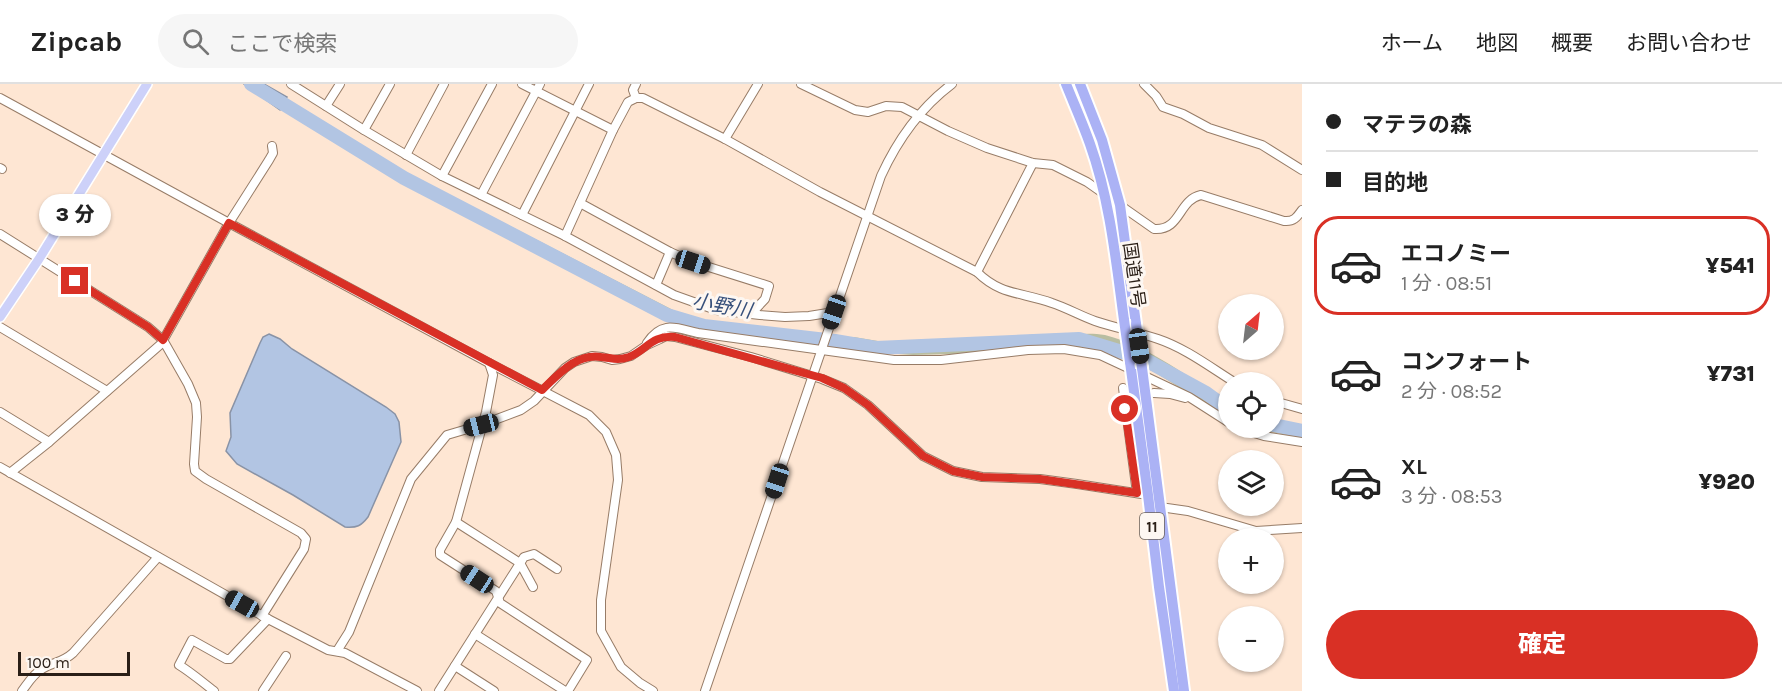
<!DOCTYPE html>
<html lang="ja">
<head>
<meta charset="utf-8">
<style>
  :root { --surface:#fff; --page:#f6f6f6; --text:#222; --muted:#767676; --line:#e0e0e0; --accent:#d93025 }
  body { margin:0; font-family:Karla,"Noto Sans JP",sans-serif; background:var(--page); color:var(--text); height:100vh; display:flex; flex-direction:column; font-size:22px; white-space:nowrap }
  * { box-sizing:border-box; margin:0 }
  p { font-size:20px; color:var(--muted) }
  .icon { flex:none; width:33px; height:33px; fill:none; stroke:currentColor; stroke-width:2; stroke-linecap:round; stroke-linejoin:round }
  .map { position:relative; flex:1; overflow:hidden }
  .sheet { display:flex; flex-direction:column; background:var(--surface); width:480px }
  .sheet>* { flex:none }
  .top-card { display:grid; align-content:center; height:132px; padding:0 24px; background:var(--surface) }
  .needle { width:39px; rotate:28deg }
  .tools { position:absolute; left:1218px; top:210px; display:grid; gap:12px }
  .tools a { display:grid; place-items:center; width:66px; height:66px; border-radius:50%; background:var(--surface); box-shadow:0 2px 4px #0004; font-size:30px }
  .scale { position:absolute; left:18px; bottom:15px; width:112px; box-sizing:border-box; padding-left:6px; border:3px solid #2a1f17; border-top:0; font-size:16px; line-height:21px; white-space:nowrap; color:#2a1f17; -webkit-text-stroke:4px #fdf7f2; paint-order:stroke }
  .end { position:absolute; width:27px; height:27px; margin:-14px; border:8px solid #d93025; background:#fff; box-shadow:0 0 0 3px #fff }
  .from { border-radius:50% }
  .bubble { position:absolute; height:42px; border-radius:21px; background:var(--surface); box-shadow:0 2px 4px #0004; font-size:20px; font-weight:800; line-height:42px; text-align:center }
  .car { position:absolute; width:18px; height:36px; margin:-18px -9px; border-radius:8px; box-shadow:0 0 4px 2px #0007; background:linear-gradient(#222 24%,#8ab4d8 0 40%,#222 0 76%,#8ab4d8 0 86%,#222 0) }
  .top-card b { display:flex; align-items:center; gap:21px; height:57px; font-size:22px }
  .top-card b+b { border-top:2px solid var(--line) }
  .top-card i { width:15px; height:15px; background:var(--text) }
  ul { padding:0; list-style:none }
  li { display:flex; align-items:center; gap:18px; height:99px; margin:0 12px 9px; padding:0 12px; border:3px solid transparent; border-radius:24px }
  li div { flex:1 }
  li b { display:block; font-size:22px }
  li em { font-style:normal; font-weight:800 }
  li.active { border-color:var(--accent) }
  li>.icon { width:54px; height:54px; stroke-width:1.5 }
  .button { display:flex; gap:12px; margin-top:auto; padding:12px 24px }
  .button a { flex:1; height:69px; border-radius:36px; background:var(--accent); color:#fff; font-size:24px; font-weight:800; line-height:69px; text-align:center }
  header { display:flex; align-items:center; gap:36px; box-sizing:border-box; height:84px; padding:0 30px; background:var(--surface); border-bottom:2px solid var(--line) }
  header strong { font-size:28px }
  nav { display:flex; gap:33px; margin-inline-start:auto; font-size:21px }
  .search { width:420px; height:54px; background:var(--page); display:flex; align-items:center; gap:15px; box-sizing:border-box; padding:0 21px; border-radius:33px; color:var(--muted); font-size:22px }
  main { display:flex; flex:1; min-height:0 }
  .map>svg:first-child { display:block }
  .green { fill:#b8bda1 }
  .water { fill:#b2c5e3; stroke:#8993a6; stroke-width:1.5 }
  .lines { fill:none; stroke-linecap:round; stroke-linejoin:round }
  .river { stroke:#b2c5e3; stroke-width:14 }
  .minor-casing { stroke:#977c67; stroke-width:10 }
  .major-casing { stroke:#fff; stroke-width:12 }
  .highway-casing { stroke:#fff; stroke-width:14 }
  .minor { stroke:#fff; stroke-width:8 }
  .major { stroke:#cdd1f9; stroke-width:9 }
  .highway { stroke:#abb2f5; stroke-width:10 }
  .highway-bridge-casing { stroke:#fff; stroke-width:14; stroke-linecap:butt }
  .highway-bridge { stroke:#abb2f5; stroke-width:10 }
  .route { stroke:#d93025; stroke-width:8 }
  .labels { text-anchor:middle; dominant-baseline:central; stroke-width:6; stroke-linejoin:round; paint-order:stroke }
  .shield { fill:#fdf7f2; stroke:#696059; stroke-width:1.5 }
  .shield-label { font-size:16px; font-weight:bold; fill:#2a1f17 }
  .street-label { font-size:18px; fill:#2a1f17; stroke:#fdf7f2 }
  .water-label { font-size:20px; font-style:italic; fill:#37507b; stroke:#fdf7f2 }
</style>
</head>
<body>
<header>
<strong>Zipcab</strong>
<div class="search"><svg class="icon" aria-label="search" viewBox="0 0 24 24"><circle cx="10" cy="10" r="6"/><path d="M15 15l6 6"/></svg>ここで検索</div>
<nav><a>ホーム</a><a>地図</a><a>概要</a><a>お問い合わせ</a></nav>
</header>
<main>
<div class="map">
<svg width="1302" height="607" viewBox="0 0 1302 607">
  <rect width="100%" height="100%" fill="#fee6d3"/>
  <g class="green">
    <path d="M285,16l118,71 274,141 20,7 34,6 113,12h10l36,6h64l8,-3 1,2c36,-5 73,-9 110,-8 11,0 21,-1 32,1 46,12 85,43 123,69v13l-74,-45 -38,-18 -17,-4 -46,-7 -99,11 -41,1 -62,-4 -8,-3 -142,-18 -29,-7 -130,-70 -106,-52 -58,-33 -97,-60z"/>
    <path d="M1274,339l28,3v12l-52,-10h24z"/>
  </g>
  <g class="water">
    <path d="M244,0h20l23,13 -7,13z"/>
    <path d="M269,250l11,5 12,10 94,58 9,7 4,8 2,20 -33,75c-7,9 -11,11 -23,10l-52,-32 -56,-31 -11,-13 5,-14 -1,-24 30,-70 3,-6z"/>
  </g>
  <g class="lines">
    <g class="river">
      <path d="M251,0l153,94 263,137 37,11 131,15 41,7 203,-9 63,19 64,35 22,16"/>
      <path d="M1274,341l28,6"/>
    </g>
    <g class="minor-casing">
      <g id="minor">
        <path d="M291,0l73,46 78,46 123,60 109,59 42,15 44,5 25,2 24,-1 25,-4"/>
        <path d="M522,0l91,46"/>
        <path d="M801,0l54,26 13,2 18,-6 16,1 46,24 39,17 46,15 20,2 34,17 67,47c27,2 24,-29 47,-34l83,26c10,1 13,-4 18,-11"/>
        <path d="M1144,0l12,12 7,11 20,7 26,14 53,17 40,25"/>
        <path d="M0,14l229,125 260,140 100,52 17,17 10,23 2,25 -17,120v31l20,36 19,16 13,8"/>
        <path d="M636,14l-3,-8 3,-6"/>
        <path d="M326,22l14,-22"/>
        <path d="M364,46l26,-46"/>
        <path d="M725,55l33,-55"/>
        <path d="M406,71l38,-71"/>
        <path d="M0,84l2,1"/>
        <path d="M442,92l50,-92"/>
        <path d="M481,111l59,-111"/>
        <path d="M580,119l90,49 23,10 76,24 -4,13 -14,15"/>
        <path d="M522,131l67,-131"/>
        <path d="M0,150l148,93 15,13 25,44 8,19 1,14 -3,47 1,7 11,8 95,54 5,6 -2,10 -42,67"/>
        <path d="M565,152l48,-106 15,-28 8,-4h7l82,41 95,53 157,80c24,24 46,20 75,31 15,5 29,13 43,18 21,7 42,11 63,18 27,9 52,28 76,43"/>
        <path d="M977,188l56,-109"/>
        <path d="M656,201l14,-33"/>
        <path d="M0,243l107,64"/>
        <path d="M647,259c15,-23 29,-15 51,-10l196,27h47l87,-10 36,-1 36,6 30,14 59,28 39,25"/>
        <path d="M489,279l4,12 -7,37 -30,110 -16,28v5l56,36 4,12 87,57 -19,31"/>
        <path d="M1123,304l14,105"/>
        <path d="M1154,309l16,1 15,4"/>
        <path d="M1274,317l28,8"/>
        <path d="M0,328l49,30"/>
        <path d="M1238,344l26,8 38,6"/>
        <path d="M0,383l268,152 60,31 17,3 72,38"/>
        <path d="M10,389l39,-31 112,-98 68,-121 40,-63 4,-7 -1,-7"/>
        <path d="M456,438l64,41 13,24"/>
        <path d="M475,550l90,57"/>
        <path d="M337,567l12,-19 62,-153 36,-44 34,-10 40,-15 13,-9 31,-33 9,-6 18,-6 10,1 10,3 8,-1 11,-3 16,-11 13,-6 6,-3 9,1 76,20 71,22 22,9 24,17 55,51 30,15 29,6 58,2 37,5 71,11 12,12 28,4 68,20 46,-3"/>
        <path d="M455,582l39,25"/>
        <path d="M22,607c6,-8 11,-17 20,-22 11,-7 20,-6 31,-16l85,-96"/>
        <path d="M214,607c-12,-9 -22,-18 -35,-26l13,-25 34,19h4l38,-40"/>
        <path d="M263,607l23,-35"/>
        <path d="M439,607l85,-134 10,-3 23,15"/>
        <path d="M705,607l176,-515c16,-35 39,-68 71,-92"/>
      </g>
    </g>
    <g class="major-casing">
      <path id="major" d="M0,233l39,-58 108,-175"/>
    </g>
    <g class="highway-casing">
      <g id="highway">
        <path d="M1066,0c8,20 17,40 24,60 20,56 26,117 34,176"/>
        <path d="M1080,0l22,56 18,65 16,119"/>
        <path d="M1130,278l18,133 11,92 15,104"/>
        <path d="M1142,284l42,323"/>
      </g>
    </g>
    <use href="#minor" class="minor"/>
    <use href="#major" class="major"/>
    <use href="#highway" class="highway"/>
    <g class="highway-bridge-casing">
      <g id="highway-bridge">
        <path d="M1124,236l6,42"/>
        <path d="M1136,240l6,44"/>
      </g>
    </g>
    <use href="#highway-bridge" class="highway-bridge"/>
  </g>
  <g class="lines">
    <path class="route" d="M75,197l73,46 15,13 66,-117 313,167c16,-15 34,-37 59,-33 11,1 16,4 28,0 18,-7 22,-22 46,-20l147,41 22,10 24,17 55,51 30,15 29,6 58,2 97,14 -12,-84"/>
  </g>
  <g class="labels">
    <rect class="shield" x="1140" y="429" width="24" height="26" rx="4.5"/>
    <g class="shield-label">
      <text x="1152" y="442">11</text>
    </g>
    <g class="street-label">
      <text transform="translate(1134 191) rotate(82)">国道11号</text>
    </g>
    <g class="water-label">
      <text transform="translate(722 222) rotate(10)">小野川</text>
    </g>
  </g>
</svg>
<div class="tools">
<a><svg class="needle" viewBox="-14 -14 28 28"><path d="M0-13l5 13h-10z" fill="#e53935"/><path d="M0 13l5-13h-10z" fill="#767676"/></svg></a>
<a><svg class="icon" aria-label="locate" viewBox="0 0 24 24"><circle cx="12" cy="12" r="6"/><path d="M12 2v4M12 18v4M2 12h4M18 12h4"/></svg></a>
<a><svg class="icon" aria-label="layers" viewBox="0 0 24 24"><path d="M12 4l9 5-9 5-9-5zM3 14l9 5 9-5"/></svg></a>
<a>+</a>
<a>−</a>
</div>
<div class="scale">100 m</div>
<i class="end from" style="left:1125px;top:325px"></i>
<i class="end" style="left:75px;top:197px"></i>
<div class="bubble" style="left:39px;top:110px;width:72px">3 分</div>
<i class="car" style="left:693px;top:178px;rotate:108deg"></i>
<i class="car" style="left:834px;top:228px;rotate:199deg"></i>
<i class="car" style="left:1139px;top:262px;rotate:172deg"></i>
<i class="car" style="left:481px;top:341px;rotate:256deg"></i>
<i class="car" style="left:777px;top:397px;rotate:198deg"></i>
<i class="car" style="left:477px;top:495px;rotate:303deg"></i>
<i class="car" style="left:242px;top:520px;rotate:299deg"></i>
</div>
<section class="sheet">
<div class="top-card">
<b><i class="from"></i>マテラの森</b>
<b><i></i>目的地</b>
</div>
<ul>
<li class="active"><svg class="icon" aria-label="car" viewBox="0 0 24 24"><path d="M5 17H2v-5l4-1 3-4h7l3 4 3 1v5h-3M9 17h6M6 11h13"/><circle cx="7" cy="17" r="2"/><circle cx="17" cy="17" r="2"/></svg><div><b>エコノミー</b><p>1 分 · 08:51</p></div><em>¥541</em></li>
<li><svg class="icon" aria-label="car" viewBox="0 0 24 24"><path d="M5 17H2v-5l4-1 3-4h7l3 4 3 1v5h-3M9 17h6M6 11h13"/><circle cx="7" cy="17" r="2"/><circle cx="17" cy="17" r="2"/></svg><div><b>コンフォート</b><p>2 分 · 08:52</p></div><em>¥731</em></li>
<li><svg class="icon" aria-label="car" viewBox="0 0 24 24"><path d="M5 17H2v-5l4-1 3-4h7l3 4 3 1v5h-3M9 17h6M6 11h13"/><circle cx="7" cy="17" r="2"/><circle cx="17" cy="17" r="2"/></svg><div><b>XL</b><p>3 分 · 08:53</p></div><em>¥920</em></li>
</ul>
<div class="button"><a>確定</a></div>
</section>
</main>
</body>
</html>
